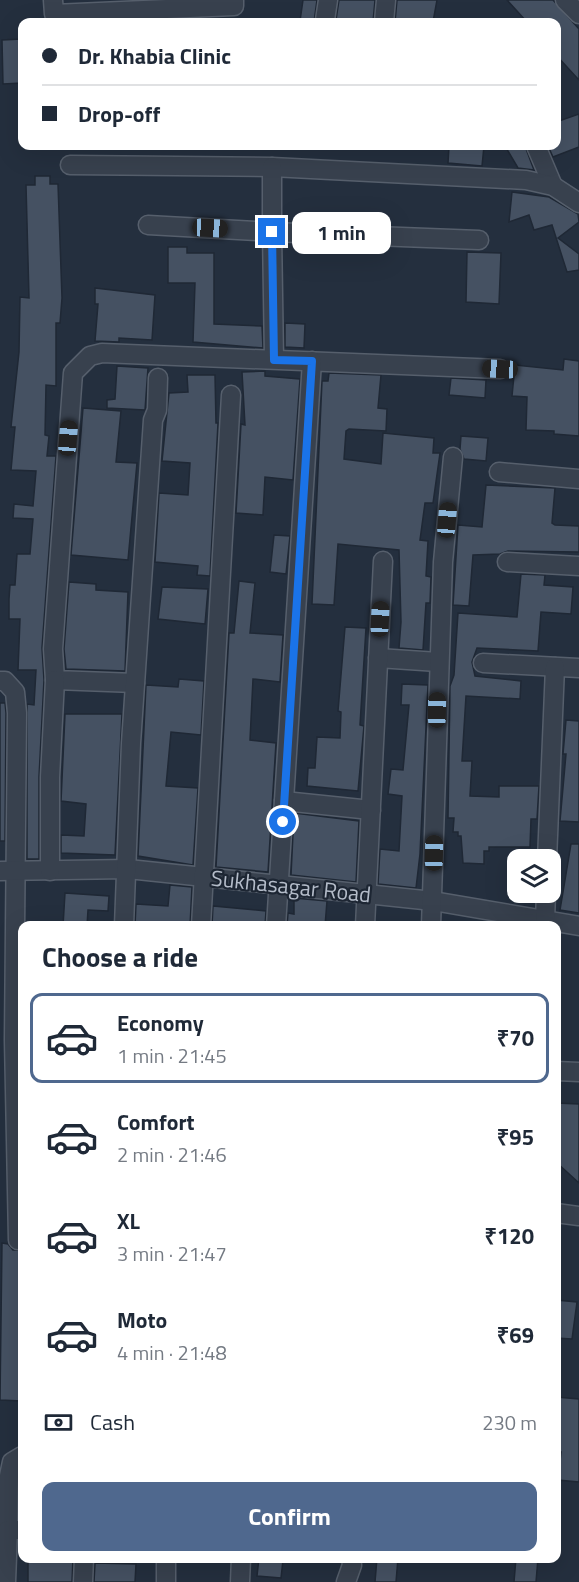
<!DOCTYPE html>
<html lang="en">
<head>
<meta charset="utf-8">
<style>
  :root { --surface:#fff; --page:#f6f6f7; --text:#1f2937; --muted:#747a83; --line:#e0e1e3; --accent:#4f688e }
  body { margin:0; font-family:"Titillium Web",sans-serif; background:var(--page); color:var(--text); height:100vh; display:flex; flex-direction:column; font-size:22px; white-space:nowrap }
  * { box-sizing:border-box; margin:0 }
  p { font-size:20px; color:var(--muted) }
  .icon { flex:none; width:33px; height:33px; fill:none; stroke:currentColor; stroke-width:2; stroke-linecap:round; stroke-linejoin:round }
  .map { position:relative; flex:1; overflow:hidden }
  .side { position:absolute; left:18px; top:921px; width:543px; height:642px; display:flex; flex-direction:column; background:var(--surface); border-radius:12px; box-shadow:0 6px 24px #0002 }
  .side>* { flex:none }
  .top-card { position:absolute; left:18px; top:18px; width:543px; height:132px; border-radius:12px; box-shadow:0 6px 24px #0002; display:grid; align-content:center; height:132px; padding:0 24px; background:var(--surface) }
  .fabs { position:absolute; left:507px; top:849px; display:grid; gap:12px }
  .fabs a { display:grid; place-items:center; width:54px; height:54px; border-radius:12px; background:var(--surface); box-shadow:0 6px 24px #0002; font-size:30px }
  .end { position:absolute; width:27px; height:27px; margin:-14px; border:8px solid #1a73e8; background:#fff; box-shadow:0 0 0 3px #fff }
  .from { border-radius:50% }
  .bubble { position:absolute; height:42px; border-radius:12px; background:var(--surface); box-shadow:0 6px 24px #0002; font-size:20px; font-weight:700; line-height:42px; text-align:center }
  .car { position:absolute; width:18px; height:36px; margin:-18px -9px; border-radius:8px; box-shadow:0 0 4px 2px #0007; background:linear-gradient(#222 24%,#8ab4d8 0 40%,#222 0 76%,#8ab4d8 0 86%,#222 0) }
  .top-card b { display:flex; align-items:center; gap:21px; height:57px; font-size:22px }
  .top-card b+b { border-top:2px solid var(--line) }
  .top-card i { width:15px; height:15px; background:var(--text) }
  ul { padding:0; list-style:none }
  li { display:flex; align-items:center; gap:18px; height:90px; margin:0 12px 9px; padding:0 12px; border:3px solid transparent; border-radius:12px }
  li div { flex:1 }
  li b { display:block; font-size:22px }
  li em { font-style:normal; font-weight:700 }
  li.on { border-color:var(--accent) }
  li>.icon { width:54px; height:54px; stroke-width:1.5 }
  h2 { padding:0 24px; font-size:27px; line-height:72px }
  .pay { display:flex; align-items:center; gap:15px; height:66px; padding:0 24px; font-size:22px }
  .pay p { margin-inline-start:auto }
  .action { display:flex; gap:12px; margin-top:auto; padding:12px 24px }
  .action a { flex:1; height:69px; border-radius:12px; background:var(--accent); color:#fff; font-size:24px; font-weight:700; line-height:69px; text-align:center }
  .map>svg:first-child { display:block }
  .building { fill:#455162; stroke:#1f2835; stroke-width:1.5 }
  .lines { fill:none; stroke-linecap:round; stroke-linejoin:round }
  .street-casing { stroke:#565f6c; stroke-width:21 }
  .street { stroke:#38414e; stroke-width:18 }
  .route { stroke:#1a73e8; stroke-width:8 }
  .labels { text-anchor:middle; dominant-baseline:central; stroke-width:4.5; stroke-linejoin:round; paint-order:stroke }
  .street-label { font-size:22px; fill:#b4bcc9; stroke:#1d2633 }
</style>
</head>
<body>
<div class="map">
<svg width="579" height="1582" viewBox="0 0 579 1582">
  <rect width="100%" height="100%" fill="#242f3e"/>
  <g class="building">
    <path d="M303,0h14l-3,22 -14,-1z"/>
    <path d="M339,0h36l-2,22 -37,-2z"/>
    <path d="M397,0h40l-4,22h-38z"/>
    <path d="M507,0h46l26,29v51l-23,-25v-33h-29z"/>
    <path d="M22,39v44l-19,1 -1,-44z"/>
    <path d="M579,114v33l-26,10 -5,-11h8v-24z"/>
    <path d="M449,146h35l-2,20 -34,-3z"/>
    <path d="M505,146h20l9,24 -16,-2z"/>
    <path d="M35,176h15v8h8l4,114 -2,25h-4v63l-10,-1 -1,50 4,1 -2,20h9l-14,192 2,32 -5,97v82h-12v-155l7,1 2,-35h-18l2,-51h-11v-20l1,-14h5l2,-31h13l3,-35 -20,-1 1,-14 19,2 3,-35 -25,-1 4,-43h-4l8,-75 1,-55 9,1 -3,-113h9z"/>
    <path d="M512,192l37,5 29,17 1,8 -21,16 21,16v16l-12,2 -15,-47 -18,5 -5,-15 -20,7z"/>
    <path d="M168,247h19v6h27v71l48,2 1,22 -70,-6 2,-59h-27z"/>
    <path d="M467,252l34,1 -2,51 -33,-2z"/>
    <path d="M95,288l60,7 -3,45 -33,-2v4l-24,-1 3,-37h-3z"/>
    <path d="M285,323l20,1 -1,24 -19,-1z"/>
    <path d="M564,359l15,2v75l-25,-2v-3l-28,-1 1,-33 -15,-1 3,-31 48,5z"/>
    <path d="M117,366l31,2 -3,42 -38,-2v-8l8,-1z"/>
    <path d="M265,371v5l35,3 -7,101 -28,-3 -2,38 -27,-2 5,-89 4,1 -3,-53z"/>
    <path d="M329,373l52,2 -3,33 9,1 -1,22 -37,-2 -3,2 -2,28 37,5 2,-31 51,5 -1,15h7l-7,50h-8l-5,37 8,1 -2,35 5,1 -1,26h-4l-3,47 -24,-2 2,-26 -2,-72 -61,-6 -4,61 -22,-1 10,-223h6z"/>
    <path d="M187,375h28l1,48h2l-8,153 -13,-1 1,-9 -43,-4 4,-69 29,2 2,-32 -28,-2 7,-68 19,-1z"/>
    <path d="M451,378l35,2 -1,18 -36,-3z"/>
    <path d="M83,408l38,3 -5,51 21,1 -9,97 -57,-5z"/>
    <path d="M461,436l27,2 -2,23 -22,-2 -4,-10z"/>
    <path d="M486,485l69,3 -3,35 3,2 24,1v26l-71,-1 -8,3 -27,1 -4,51 -16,-1 5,-80 24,2z"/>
    <path d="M274,535l16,1 -4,38 -16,-2z"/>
    <path d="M521,574l24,1 -1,10 29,2 -2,27 -30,-2 -3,39 -61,-3 -5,14 3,14 46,5 -1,18 -54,-3 -4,65h10l-2,35 29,1v-11h40l-2,33h-6l-1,28h-41v4h-5v13l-21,-1 -2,-27h-3v-4h-5l1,-14h-6l2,-132 4,-11 4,-62 59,4z"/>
    <path d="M239,581l16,2 -5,50 33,2 -3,47 -27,-3 -3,61 26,3 -8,129 -52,-5 13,-234h5z"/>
    <path d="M69,582l27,2v6l32,2 -3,79 -59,-2 -2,-20z"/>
    <path d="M162,587l46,2 -3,35 -47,-5z"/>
    <path d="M345,627l21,1 -6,97 4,1 -6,65 -51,-5 1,-18h7l2,-31 23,1 1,-26 -3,-1z"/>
    <path d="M179,679l25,2 -3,54 -30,-3 -5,54 32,2 -5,77 -55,-9 8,-171 32,2z"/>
    <path d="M402,684l26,1 -8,169 -4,34 -38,-4 2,-35 19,2 3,-55 -14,-2 3,-25 12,1 6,-65h-8z"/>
    <path d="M0,703h5l1,10 -1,128h-5z"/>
    <path d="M65,714h57l-7,141 -54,-2v-18l23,1 2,-32 -25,-3z"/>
    <path d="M566,720l13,1v101l-19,-1 6,-67h-3z"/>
    <path d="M294,813l65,8 -3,61 -65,-7z"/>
    <path d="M571,844h8v69l-19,-3z"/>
    <path d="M170,885l22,2 -2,39h-55l1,-22 32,2z"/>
    <path d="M65,893l44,3 -1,15 -20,-1 -1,16h-24z"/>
    <path d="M294,898l33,3 -2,25h-38l1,-13 6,1z"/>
    <path d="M213,906l53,5 -1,15 -53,-1z"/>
    <path d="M556,1103l23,1v79l-23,-21z"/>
    <path d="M2,1243l6,1 5,6h9v151l-22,-1z"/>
    <path d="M556,1300l21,2 -5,37 -16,-1z"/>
    <path d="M556,1397l23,2v83l-21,-2 3,-28h-5z"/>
    <path d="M28,1558h45l-1,24h-44z"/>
    <path d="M259,1558l24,2 -2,18 -24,-2z"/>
    <path d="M377,1558h21l-2,24h-21z"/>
    <path d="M516,1558h22l-2,24h-22z"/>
    <path d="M95,1563l41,1 -1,18h-41z"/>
  </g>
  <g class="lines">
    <g class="street-casing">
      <g id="street">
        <path d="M53,0l1,14 180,-8v-6"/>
        <path d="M565,0l14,14"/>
        <path d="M325,20l3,-20"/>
        <path d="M384,22l2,-22"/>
        <path d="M536,146l17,40"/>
        <path d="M70,165l202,2 254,13 27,6 26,17"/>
        <path d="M272,167v65l207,8"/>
        <path d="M148,225l124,7 2,127"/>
        <path d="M499,472l80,7"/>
        <path d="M507,562l72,4"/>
        <path d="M378,658l60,4"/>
        <path d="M483,663l96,5"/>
        <path d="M0,681h5l10,11 2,21 -3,327 4,200"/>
        <path d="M135,683l-80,-3 -2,-31 20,-276 17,-17 12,-3 398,16"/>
        <path d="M284,801l87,9"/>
        <path d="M547,860l8,-193"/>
        <path d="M0,871l128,-2 305,32 146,25"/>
        <path d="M50,871v-94l5,-97"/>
        <path d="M545,921l1,-29"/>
        <path d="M124,926l7,-183 22,-323 4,-10 1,-32"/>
        <path d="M201,926l30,-531"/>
        <path d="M276,926l36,-565"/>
        <path d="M365,926l18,-365"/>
        <path d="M431,926l12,-364 10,-105"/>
        <path d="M556,1071l23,1"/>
        <path d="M556,1213l23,3"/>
        <path d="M8,1530l1,-54 3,-14 10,-6"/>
        <path d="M6,1582l2,-52h14"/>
        <path d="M83,1582l1,-24"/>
        <path d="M166,1582v-24"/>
        <path d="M240,1582l1,-24"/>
        <path d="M346,1582l6,-17 -1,-7"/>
      </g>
    </g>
    <use href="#street" class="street"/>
  </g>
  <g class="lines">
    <path class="route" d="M272,232l2,128 38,1 -29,461"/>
  </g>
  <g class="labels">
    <g class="street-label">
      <text transform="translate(291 886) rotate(6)">Sukhasagar Road</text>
    </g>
  </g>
</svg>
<div class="fabs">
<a><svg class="icon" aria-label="layers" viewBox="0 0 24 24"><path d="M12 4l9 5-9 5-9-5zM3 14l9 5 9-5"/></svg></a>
</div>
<i class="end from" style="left:283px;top:822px"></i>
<i class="end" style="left:272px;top:232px"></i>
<div class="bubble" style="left:292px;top:212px;width:99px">1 min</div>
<i class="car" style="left:210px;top:228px;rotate:93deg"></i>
<i class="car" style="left:500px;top:369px;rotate:273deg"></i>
<i class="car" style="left:68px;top:438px;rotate:5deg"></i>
<i class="car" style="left:447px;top:520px;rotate:5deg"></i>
<i class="car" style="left:380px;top:619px;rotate:3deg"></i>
<i class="car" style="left:437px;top:710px;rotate:1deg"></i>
<i class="car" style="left:434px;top:853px;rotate:1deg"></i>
<div class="top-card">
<b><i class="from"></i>Dr. Khabia Clinic</b>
<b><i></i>Drop-off</b>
</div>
<section class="side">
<h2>Choose a ride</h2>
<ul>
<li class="on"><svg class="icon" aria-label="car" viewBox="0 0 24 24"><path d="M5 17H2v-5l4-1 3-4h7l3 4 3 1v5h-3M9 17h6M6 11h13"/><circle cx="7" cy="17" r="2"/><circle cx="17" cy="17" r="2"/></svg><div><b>Economy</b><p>1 min · 21:45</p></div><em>₹70</em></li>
<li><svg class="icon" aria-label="car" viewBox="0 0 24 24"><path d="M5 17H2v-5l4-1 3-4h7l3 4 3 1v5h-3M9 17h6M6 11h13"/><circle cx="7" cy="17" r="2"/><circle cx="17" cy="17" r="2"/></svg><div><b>Comfort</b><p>2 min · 21:46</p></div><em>₹95</em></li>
<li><svg class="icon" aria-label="car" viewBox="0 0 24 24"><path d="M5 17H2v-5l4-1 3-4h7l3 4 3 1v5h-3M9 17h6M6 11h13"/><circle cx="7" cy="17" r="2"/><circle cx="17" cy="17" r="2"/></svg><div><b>XL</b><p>3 min · 21:47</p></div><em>₹120</em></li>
<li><svg class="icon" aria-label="car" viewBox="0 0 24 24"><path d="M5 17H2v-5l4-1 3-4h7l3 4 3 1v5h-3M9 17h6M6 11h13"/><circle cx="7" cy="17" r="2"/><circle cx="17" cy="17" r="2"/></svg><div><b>Moto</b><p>4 min · 21:48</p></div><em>₹69</em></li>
</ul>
<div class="pay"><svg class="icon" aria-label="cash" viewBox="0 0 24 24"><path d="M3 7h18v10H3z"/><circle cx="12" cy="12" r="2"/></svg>Cash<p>230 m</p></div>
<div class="action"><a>Confirm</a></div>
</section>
</div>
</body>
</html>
